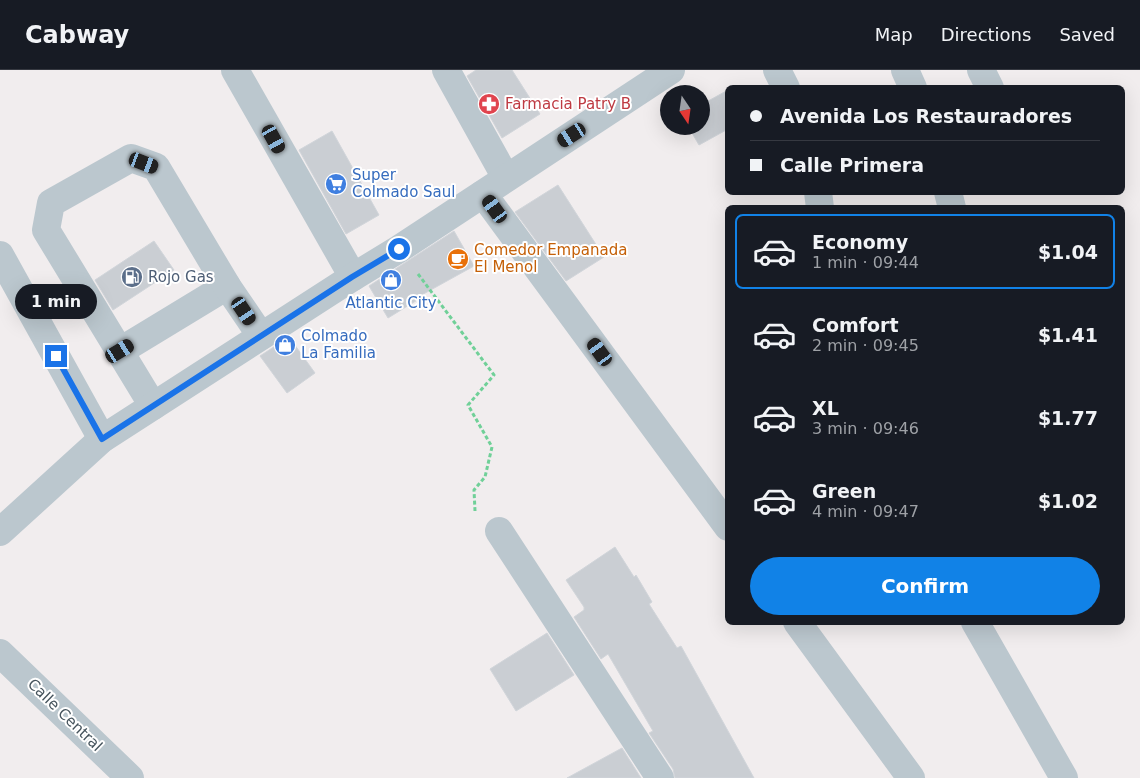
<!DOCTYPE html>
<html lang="en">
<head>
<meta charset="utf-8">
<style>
  :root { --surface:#171b24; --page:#20242c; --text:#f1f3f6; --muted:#9ea1a6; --line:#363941; --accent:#1182e7 }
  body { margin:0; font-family:"DejaVu Sans",sans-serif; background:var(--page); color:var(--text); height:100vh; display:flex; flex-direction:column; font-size:19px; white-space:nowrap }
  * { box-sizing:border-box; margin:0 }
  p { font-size:16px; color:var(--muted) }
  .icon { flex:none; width:28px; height:28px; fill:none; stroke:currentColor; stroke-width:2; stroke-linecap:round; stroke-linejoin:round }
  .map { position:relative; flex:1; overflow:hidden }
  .details { position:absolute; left:725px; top:135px; width:400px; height:420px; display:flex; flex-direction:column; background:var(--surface); border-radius:8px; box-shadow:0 5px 20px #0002 }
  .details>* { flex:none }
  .guide { position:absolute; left:725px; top:15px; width:400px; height:110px; border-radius:8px; box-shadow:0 5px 20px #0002; display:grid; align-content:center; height:110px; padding:0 25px; background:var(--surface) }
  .needle { width:32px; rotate:167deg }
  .tools { position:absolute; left:660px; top:15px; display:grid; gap:10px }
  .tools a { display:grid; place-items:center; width:50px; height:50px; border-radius:50%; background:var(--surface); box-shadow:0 5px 20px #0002; font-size:25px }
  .end { position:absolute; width:22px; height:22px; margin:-11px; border:6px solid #1a73e8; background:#fff; box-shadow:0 0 0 2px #fff }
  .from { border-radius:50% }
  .bubble { position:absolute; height:35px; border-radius:18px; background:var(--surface); box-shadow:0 5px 20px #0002; font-size:16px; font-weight:700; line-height:35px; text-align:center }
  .car { position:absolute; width:15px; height:30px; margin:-15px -8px; border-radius:6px; box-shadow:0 0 4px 1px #0007; background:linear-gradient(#222 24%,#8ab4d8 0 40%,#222 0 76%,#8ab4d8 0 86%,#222 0) }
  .guide b { display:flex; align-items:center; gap:18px; height:48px; font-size:19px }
  .guide b+b { border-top:1px solid var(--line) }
  .guide i { width:12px; height:12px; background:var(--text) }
  ul { padding:9px 0 0; list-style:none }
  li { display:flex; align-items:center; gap:15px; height:75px; margin:0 10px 8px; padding:0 15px; border:2px solid transparent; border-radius:8px }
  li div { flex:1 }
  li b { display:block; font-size:19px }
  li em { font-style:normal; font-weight:700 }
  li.on { border-color:var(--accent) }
  li>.icon { width:45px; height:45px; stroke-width:1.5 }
  .action { display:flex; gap:10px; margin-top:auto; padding:10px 25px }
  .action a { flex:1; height:58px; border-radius:30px; background:var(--accent); color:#fff; font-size:20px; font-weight:700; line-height:58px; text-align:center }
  header { display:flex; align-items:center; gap:30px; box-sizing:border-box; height:70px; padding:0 25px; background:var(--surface); border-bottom:1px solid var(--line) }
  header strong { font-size:24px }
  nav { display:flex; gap:28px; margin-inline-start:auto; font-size:18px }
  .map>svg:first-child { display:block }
  .building { fill:#caced3; stroke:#d1d5da }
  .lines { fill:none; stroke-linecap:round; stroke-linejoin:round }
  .path { stroke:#70d098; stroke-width:3; stroke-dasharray:4 2.5; stroke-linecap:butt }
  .minor { stroke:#bbc7ce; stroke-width:28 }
  .route { stroke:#1a73e8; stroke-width:6 }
  .labels { text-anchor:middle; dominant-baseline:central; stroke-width:4; stroke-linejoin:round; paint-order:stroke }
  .health-label { font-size:15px; fill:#be3a42; stroke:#fff; text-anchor:start }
  .shop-label { font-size:15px; fill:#366cbe; stroke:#fff; text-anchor:start }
  .food-label { font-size:15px; fill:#c56008; stroke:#fff; text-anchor:start }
  .service-label { font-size:15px; fill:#4e5e75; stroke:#fff; text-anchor:start }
  .street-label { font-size:15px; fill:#45535c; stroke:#fff }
</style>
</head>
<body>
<header>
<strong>Cabway</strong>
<nav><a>Map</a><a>Directions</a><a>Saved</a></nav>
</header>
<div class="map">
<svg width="1140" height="708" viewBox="0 0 1140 708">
  <rect width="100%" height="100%" fill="#f1edee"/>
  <g class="building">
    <path d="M476,0h36l28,44 -38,24 -35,-62z"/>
    <path d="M728,20v39l-29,16 -11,-19h13v-21z"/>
    <path d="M332,61l47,84 -33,19 -47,-84z"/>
    <path d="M558,115l46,72 -38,24 -51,-69z"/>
    <path d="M454,161l20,35 -56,31 1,2 -31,19 -19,-32z"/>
    <path d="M154,171l20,29 -61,40 -18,-30z"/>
    <path d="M289,267l26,36 -28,20 -27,-37z"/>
    <path d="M615,477l19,30 2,-2 16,27 -3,2 28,44 4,-2 73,132h-79l-2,-9 -24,-36 4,-2 -45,-77 -7,5 -27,-42 10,-7v-3l-18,-27z"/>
    <path d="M547,563l27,42 -58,36 -26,-42z"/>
    <path d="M622,678l19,30h-74z"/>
  </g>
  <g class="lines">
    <path class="path" d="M418,204l76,101 -26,30 24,42 -7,30 -11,13 1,21"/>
    <g class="minor">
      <path d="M235,0l118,207"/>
      <path d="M446,0l60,108"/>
      <path d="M777,0l9,18"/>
      <path d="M905,0l8,18"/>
      <path d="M981,0l9,18"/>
      <path d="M818,122l2,16"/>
      <path d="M948,122l4,16"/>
      <path d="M483,124l245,333"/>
      <path d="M0,185l102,184"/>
      <path d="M120,281l107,-65"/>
      <path d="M153,336l-107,-176 5,-27 80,-45 25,9 71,119 34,50"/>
      <path d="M499,461l161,247"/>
      <path d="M0,462l102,-93 251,-162 46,-28 272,-179"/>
      <path d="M797,552l114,156"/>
      <path d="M975,552l89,156"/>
      <path d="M0,583l130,125"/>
    </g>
  </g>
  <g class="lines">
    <path class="route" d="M56,286l46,83 250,-162 47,-28"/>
  </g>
  <defs>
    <g id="pharmacy-disc" transform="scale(1.125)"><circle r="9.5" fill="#e0444e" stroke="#fff"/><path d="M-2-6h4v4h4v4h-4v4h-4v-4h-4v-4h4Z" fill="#fff"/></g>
    <g id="supermarket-disc" transform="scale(1.125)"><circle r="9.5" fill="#3f7fe0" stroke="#fff"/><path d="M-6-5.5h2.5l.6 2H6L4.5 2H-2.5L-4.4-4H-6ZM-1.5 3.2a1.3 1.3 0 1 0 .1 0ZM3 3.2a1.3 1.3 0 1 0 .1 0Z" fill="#fff"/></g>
    <g id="cafe-disc" transform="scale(1.125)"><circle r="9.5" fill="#e8710a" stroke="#fff"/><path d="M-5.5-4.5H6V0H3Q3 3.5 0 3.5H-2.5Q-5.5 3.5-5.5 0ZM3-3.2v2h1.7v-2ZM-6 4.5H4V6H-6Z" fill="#fff"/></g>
    <g id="fuel-disc" transform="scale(1.125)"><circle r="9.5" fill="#5c6f8a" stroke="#fff"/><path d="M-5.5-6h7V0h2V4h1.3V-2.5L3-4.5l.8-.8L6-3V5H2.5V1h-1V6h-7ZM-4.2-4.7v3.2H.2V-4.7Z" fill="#fff"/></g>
    <g id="shop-disc" transform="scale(1.125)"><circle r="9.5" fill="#3f7fe0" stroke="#fff"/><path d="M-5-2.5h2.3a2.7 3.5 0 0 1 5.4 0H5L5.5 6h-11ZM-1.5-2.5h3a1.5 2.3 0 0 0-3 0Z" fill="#fff"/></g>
  </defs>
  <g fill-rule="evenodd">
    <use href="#pharmacy-disc" x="489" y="34"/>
    <use href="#supermarket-disc" x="336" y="114"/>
    <use href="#cafe-disc" x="458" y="189"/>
    <use href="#fuel-disc" x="132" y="207"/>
    <use href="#shop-disc" x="391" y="210"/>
    <use href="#shop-disc" x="285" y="275"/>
  </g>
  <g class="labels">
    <g class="health-label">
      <text x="505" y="34">Farmacia Patry B</text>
    </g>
    <g class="shop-label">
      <text x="352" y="105">Super<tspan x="352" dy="17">Colmado Saul</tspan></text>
      <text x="391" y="233" text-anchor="middle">Atlantic City</text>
      <text x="301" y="266">Colmado<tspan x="301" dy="17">La Familia</tspan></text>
    </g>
    <g class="food-label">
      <text x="474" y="180">Comedor Empanada<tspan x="474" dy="17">El Menol</tspan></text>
    </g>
    <g class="service-label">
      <text x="148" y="207">Rojo Gas</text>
    </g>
    <g class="street-label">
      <text transform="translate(65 645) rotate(44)">Calle Central</text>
    </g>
  </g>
</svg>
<div class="tools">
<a><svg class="needle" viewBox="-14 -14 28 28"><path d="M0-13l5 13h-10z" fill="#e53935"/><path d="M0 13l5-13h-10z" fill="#9ea1a6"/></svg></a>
</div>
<i class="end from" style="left:399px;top:179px"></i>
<i class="end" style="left:56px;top:286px"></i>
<div class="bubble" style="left:15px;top:214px;width:82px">1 min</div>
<i class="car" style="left:572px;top:65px;rotate:237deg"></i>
<i class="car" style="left:274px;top:69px;rotate:151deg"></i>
<i class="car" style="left:144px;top:93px;rotate:111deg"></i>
<i class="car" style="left:495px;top:139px;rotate:324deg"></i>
<i class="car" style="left:244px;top:241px;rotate:146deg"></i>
<i class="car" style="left:120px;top:281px;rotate:59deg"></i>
<i class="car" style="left:600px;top:282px;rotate:324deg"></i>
<div class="guide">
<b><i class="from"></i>Avenida Los Restauradores</b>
<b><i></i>Calle Primera</b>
</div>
<section class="details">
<ul>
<li class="on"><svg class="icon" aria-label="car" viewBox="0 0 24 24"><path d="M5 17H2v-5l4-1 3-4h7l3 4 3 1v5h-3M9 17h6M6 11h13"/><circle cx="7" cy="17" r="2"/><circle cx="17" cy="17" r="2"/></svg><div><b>Economy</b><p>1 min · 09:44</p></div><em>$1.04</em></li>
<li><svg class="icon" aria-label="car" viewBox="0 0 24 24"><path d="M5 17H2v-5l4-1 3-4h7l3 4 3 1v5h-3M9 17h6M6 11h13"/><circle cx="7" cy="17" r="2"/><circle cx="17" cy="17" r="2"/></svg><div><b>Comfort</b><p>2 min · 09:45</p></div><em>$1.41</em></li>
<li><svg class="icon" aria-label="car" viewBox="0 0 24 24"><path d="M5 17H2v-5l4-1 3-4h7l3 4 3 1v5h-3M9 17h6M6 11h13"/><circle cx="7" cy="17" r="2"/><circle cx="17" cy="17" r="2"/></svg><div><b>XL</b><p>3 min · 09:46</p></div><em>$1.77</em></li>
<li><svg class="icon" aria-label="car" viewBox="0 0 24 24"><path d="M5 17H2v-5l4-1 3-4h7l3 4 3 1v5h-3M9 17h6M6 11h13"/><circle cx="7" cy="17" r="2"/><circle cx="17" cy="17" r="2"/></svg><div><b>Green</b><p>4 min · 09:47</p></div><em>$1.02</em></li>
</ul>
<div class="action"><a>Confirm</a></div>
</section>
</div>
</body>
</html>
